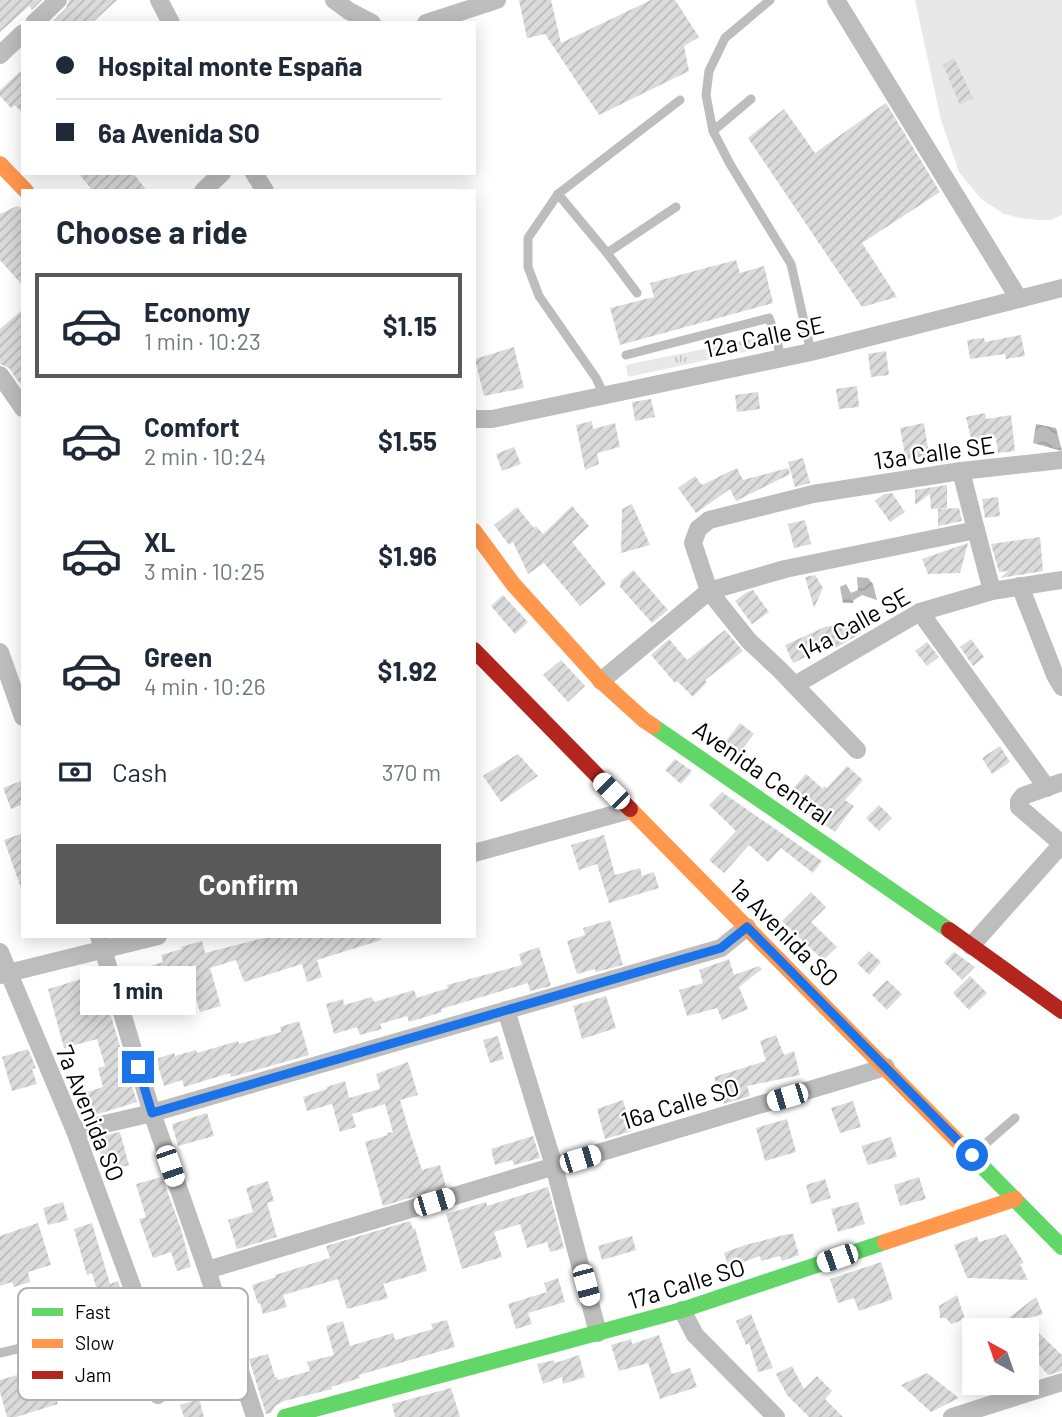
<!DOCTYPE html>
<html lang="en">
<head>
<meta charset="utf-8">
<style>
  :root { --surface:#fff; --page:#f2f2f3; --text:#1f2937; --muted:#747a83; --line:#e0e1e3; --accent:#595959 }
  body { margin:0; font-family:Barlow,sans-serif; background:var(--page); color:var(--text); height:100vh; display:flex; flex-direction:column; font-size:26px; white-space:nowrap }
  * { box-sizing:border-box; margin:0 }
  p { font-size:23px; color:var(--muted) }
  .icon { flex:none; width:38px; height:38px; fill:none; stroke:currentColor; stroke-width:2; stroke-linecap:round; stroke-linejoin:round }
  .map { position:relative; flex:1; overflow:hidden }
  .panel { position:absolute; left:21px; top:189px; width:455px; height:749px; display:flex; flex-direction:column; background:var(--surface); border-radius:0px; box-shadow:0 4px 18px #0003 }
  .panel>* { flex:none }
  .guide { position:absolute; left:21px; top:21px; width:455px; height:154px; border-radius:0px; box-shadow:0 4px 18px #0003; display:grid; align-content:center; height:154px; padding:0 35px; background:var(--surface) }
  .needle { width:46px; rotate:320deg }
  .tools { position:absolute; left:962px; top:1318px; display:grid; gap:14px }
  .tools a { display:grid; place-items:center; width:77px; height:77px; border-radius:0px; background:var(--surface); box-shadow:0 4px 18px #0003; font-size:35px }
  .end { position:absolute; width:32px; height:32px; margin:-16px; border:9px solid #1a73e8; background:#fff; box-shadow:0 0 0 4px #fff }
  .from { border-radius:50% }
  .bubble { position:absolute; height:49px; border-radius:0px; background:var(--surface); box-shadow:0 4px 18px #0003; font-size:23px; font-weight:700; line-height:49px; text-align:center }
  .car { position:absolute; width:21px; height:42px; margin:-21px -10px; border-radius:9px; box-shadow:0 0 5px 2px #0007; background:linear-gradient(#fff 24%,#345 0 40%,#fff 0 76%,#345 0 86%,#fff 0) }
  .guide b { display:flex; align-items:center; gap:24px; height:66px; font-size:26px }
  .guide b+b { border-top:2px solid var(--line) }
  .guide i { width:18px; height:18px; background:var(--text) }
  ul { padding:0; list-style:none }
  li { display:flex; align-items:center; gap:21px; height:105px; margin:0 14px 10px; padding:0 21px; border:4px solid transparent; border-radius:0px }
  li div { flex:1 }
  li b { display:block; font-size:26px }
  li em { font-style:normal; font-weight:700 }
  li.active { border-color:var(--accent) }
  li>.icon { width:63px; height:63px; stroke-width:1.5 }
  h2 { padding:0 35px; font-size:32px; line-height:84px }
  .pay { display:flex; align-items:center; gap:18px; height:77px; padding:0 35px; font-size:26px }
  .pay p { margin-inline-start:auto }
  .action { display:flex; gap:14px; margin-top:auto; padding:14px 35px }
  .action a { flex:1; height:80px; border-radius:0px; background:var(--accent); color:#fff; font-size:28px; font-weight:700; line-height:80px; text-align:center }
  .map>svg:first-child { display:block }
  .grass { fill:url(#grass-tufts) }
  .pitch { fill:#e8e8e8 }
  .water { fill:url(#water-waves) }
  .building { fill:url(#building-hatch) }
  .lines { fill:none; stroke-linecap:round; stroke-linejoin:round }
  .lane { stroke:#bdbdbd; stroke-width:9 }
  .street { stroke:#bdbdbd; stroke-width:18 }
  .fast { stroke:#63d668; stroke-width:16 }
  .slow { stroke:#ff974d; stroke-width:16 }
  .jam { stroke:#b3261e; stroke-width:16 }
  .route { stroke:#1a73e8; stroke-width:9 }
  .labels { text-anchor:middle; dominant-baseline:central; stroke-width:5; stroke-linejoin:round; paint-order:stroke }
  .street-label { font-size:24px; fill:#000; stroke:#fff }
  .key { fill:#fff; stroke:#b2b2b2; stroke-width:2 }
  .key-label { font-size:19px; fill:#000 }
</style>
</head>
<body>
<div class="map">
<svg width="1062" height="1417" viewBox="0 0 1062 1417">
  <defs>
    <pattern id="grass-tufts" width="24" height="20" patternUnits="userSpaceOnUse" patternTransform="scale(1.75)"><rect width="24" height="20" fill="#e8e8e8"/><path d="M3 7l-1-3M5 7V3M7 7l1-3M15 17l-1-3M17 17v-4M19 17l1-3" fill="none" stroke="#c5c5c5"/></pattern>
    <pattern id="water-waves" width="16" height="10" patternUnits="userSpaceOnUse" patternTransform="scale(1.75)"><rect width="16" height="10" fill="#bababa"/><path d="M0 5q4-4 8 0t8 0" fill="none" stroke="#9e9e9e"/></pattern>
    <pattern id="building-hatch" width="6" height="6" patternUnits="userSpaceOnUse" patternTransform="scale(1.75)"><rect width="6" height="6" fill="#dbdbdb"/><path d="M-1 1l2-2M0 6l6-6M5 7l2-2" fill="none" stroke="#bababa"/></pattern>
  </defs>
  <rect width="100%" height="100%" fill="#fff"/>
  <path class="grass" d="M766,336l2,11 -140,30 -2,-12z"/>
  <path class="pitch" d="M915,0h147v215l-11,5h-13l-18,-2 -16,-4 -23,-15 -22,-27 -18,-52z"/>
  <g class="water">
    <path d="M1036,424l20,4 6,23 -29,-8z"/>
    <path d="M857,577l11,1 5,6 4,16 -15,-5 -8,5 -1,3h-10l-3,-16 6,-3 5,9 7,-3z"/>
  </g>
  <g class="building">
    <path d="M0,0h42l-10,10 -3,-4 -29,26z"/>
    <path d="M69,0h48l-25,23h-41l15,-15z"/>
    <path d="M519,0h32l10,43 90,-43h24l24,37 -15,9 5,25 -90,44 -54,-81 -18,4z"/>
    <path d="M954,58l19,40 -13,7 -17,-40z"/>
    <path d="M23,69v45l-8,-9 -4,3 -11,-12v-6z"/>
    <path d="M886,103l54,89 -78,51 35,54 -35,10 -114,-169 36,-29 31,44z"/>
    <path d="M78,173h55l14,18h-54z"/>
    <path d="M17,206l6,3v77l-23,-26v-46z"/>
    <path d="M736,260l4,13 24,-7 9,37 -153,42 -10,-37 44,-11 -4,-14z"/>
    <path d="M23,309v79l-14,-20 -9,-4v-35z"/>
    <path d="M1021,335l4,21 -19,3 -1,-5 -35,5 -3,-19 17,-2 1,4z"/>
    <path d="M514,347l10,41 -40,8 -9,-37z"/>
    <path d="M886,351l3,24 -18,2 -3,-23z"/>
    <path d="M857,386l2,21 -20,2 -3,-20z"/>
    <path d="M758,392l2,17 -23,3 -2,-17z"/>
    <path d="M651,399l4,18 -20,4 -3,-19z"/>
    <path d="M985,413l1,6 25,-4 4,36 -17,2 -2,-15 -24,5 -6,-26z"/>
    <path d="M592,421l1,8 22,-6 5,24 -23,6 2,11 -14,6 -9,-45z"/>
    <path d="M924,423l5,32 -23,5 -6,-32z"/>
    <path d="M514,447l7,17 -19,7 -6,-17z"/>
    <path d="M803,458l7,25 -15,4 -7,-25z"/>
    <path d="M737,468l6,12 45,-12 2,6 -54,27 -6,-12 -34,24 -18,-25 17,-12 7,9z"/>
    <path d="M947,485v23l-16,1 -1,-15 -15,11v-15z"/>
    <path d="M892,493l13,19 -15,10 -15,-21 9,-7z"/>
    <path d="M998,497l2,19 -15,2 -3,-19z"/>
    <path d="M632,504l18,41 -29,8 1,-44z"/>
    <path d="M572,506l17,20 -17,16 34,42 -26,22 -36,-43 -16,11 -15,-32 -4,3 -15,-20 23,-18 17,21 2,-2 7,8z"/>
    <path d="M959,508l3,13 -24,5v-17z"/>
    <path d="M805,520l6,24 -17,4 -6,-24z"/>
    <path d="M1040,537l3,34 -43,7 8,-7 -9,1 -8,-28z"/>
    <path d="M968,543l-8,30 -32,1 -6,-15z"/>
    <path d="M633,570l35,40 -16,13 -32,-36 1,-6z"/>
    <path d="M815,575l8,13 -9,20 -9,-31z"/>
    <path d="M753,590l16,22 -17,12 -17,-23 12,-9z"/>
    <path d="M503,595l25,27 -13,12 -24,-28z"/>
    <path d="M853,621l8,12 -25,15 -3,-4 -40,19 -8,-18 40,-18z"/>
    <path d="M725,630l18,21 -38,29 2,2 -14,15 -16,-16 -2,2 -24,-28 18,-16 18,21z"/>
    <path d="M971,639l13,18 -11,9 -13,-19z"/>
    <path d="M927,642l12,15 -12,9 -12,-15z"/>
    <path d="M561,660l24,26 -17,16 -25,-27z"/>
    <path d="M740,723l14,11 -15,19 -14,-11z"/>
    <path d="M1000,746l10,16 -18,12 -10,-16z"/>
    <path d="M518,754l20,22 -37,26 -18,-26z"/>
    <path d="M675,759l17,12 -11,13 -16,-14z"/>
    <path d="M847,766l16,14 -18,20 9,6 -19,26 -30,-21 -18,-16 19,-21 17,15 1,-3 3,2z"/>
    <path d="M23,780v24l-12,5 -8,-21z"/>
    <path d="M722,792l30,21 70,48 -9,12 -32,-25 -13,14 -19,-17 -25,28 -15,-13 27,-29 -27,-26z"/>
    <path d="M879,805l13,13 -13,13 -13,-13z"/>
    <path d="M23,833v54l-2,1 -17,-48z"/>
    <path d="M604,835l11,40 25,-7 2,8 12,-4 5,16 -50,15 -12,-39 -18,6 -8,-25z"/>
    <path d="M811,892l15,15 -15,15 26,25 -14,13 -41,-39z"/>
    <path d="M610,920l13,45 -27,7 -1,-3 -18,5 -10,-33 18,-6 -2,-7z"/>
    <path d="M272,936h108l1,4 -64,20 5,17 -15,5 -5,-18 -58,18 -8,-22 -26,8 11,38 -21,6 -11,-38 -53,17 -5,-19 32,-10 -2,-7 21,-6 -1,-2 21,-6 3,12z"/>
    <path d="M539,947l12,39 -21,5 -2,-8 -87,26 1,3 -33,10 -2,-6 -27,8 2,5 -22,6 -3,-8 -23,7 -8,-30 17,-5 1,6 28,-8 2,5 40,-12 3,8 31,-10 -1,-3 75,-20 -3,-11z"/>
    <path d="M869,951l12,11 -12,13 -12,-12z"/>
    <path d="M954,952l21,15 -13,13 -18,-18z"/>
    <path d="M729,959l5,16 25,-9 3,3 -23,18 9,22 -26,11 -5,-12 -30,8 -8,-26 24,-7 -4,-13z"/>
    <path d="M98,974l39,128 -42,13 -1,-6 -6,1 -6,-16 21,-7 -5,-19 7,-2 -8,-27 -33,9 -16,-59z"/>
    <path d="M970,976l17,17 -18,17 -16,-17z"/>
    <path d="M887,980l15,14 -15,16 -15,-15z"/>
    <path d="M606,996l10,32 -34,11 -9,-33z"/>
    <path d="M299,1021l10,34 -78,22 -1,-4 -46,14 -2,-7 -18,6 -8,-27 18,-6 1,3 21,-6 1,3 41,-12 1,3 42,-12 -1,-5z"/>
    <path d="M776,1035l8,20 10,-4 6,24 -53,11 3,10 -26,8 -10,-27 52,-16 -6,-20z"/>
    <path d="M498,1036l6,23 -14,4 -7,-23z"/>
    <path d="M28,1049l8,19 -4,1 5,15 -25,7 -10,-34z"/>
    <path d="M408,1062l10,33 -18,5 8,27 14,43 18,-5 6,22 -63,19 -18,-64 23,-7 -1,-2 6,-1 -8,-28 -33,10 4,13 -16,5 -8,-28 -25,7 -4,-14 24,-8v-2l18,-6 4,17 31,-9 -4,-15z"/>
    <path d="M623,1100l9,31 -27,8 -8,-30z"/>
    <path d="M853,1101l8,26 -21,6 -9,-25z"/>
    <path d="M207,1113l7,23 -36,10 -6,-22z"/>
    <path d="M787,1119l9,33 -31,9 -9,-33z"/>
    <path d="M120,1132l9,33 -23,7 -10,-32 6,-2v-2z"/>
    <path d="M533,1136l7,22 -26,7 -2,-5 -17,5 -4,-16z"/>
    <path d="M891,1137l6,20 -29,8 -7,-19z"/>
    <path d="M162,1177l19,52 10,38 -14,4 -6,-19 -18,6 -14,-39 7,-2 -10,-33z"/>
    <path d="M919,1177l7,22 -26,7 -6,-21z"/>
    <path d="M825,1179l6,19 -20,6 -5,-19z"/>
    <path d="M268,1181l6,20 -7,2 10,34 -40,12 -9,-29 25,-8 -7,-24z"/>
    <path d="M548,1187l16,61 -14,4 -3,-10 -20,6 -7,-24 -26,8 8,25 -40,12 -16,-55 40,-12 1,4z"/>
    <path d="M63,1202l5,18 -20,5 -5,-17z"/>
    <path d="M858,1202l7,22 -27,8 -7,-23z"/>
    <path d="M410,1221l3,8 2,-1 12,43 -44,13 5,14 -41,11 -9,-30 -55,16 4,12 -24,7 -3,-11 -2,1 -6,-19 24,-8 -1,-2 55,-17 -4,-12z"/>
    <path d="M38,1223l13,42 -23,7 2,10 -16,5 -2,-5 -12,4v-50z"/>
    <path d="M92,1223l18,61 8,-3 7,23 -22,7 -11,-38 -5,2 -13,-46z"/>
    <path d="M788,1234h5l6,21 -17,6 -2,-5 -19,5 -1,-5 -31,11 -5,-14 21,-8z"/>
    <path d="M1006,1234l18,29 -4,1 8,16 -61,-2 -13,-33 23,-9 2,6z"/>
    <path d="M632,1236l4,14 -34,10 -4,-14z"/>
    <path d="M881,1262l12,37 -34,12 -5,-13 -16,5 -8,-24z"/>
    <path d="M558,1278l7,24 -37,11 4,11 -16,5 -8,-25 39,-12 -3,-9z"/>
    <path d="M957,1295l8,24 -14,5 -5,-6h-6l-1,-12z"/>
    <path d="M1036,1297l7,17 -45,12z"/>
    <path d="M751,1314l22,54 -15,4 -9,-29 -3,2 -10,-24z"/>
    <path d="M447,1320l8,27 -96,28 1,3 -29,9 1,2 -48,12 -9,5 -4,7 -5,1 -17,-55 19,-5 7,23h2l1,3 32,-9 -3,-9 27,-7 -8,-29 17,-5 7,25 43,-13 2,7 38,-11 -2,-5z"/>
    <path d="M1027,1322l35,33v16l-14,4 -9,-11 -12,9z"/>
    <path d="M659,1335l13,39 18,-6 7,19 -37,12 -12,-36 -29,8 -8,-26 20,-6 1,5z"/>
    <path d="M579,1355l6,22 -22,7 -1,-7 -19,7 -6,-20 17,-4 1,3z"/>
    <path d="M47,1366l11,38 -42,13h-9l-7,-25v-12z"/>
    <path d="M792,1366l12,23 13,-13 15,15 -7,8 18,18h-34l-22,-22 -11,-21z"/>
    <path d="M927,1373l32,25 -28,14 -30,-27z"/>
    <path d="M451,1388l9,29h-65l-3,-13z"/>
    <path d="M199,1399l5,18h-20l-4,-12z"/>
  </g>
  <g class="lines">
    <g class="lane">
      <path d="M751,99l-38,32 17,33 61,100 20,88"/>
      <path d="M713,131l-7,-36 3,-24 16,-33 45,-38"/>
      <path d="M558,194l49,59 30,40"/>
      <path d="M607,253l69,-46"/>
      <path d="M626,355l143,-37 6,16 6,23"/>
      <path d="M604,395l-8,-17 -57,-82 -11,-29v-29l30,-44 122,-94"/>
      <path d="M976,1152l39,-34"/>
      <path d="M0,1353l67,-16"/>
    </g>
    <g class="street">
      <path d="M159,0l12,23"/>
      <path d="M334,0l15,11 23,12"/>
      <path d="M836,0l183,299"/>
      <path d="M34,23l24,-23"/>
      <path d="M426,23l71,-23"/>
      <path d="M0,55l23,-22"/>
      <path d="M254,173l11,18"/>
      <path d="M203,191l19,-18"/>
      <path d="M0,375l23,33"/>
      <path d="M474,419h18l319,-67 251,-64"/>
      <path d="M961,471l15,59"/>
      <path d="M1020,586l35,89 7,12"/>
      <path d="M920,612l127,176"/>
      <path d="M0,652l23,65"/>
      <path d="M601,681l108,-90 76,-22 191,-39 16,61"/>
      <path d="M795,685l125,-73 72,-21 70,-11"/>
      <path d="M857,750l-78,-81 -30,-28 -40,-50 -16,-48 5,-14 11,-9 104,-26 148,-23 101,-11"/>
      <path d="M1062,844l-43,-37v-6l4,-5 39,-14"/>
      <path d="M474,853l156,-43"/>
      <path d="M99,936l53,177 55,157 48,147"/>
      <path d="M971,946l91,-102"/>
      <path d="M0,952l75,179 59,161 24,103"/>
      <path d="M0,975l158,-39"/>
      <path d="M506,1010l48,156 44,167"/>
      <path d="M75,1131l77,-18 569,-165 26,-21"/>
      <path d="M207,1270l679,-203"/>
      <path d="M682,1310l13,25 81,82"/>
      <path d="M952,1417l110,-35"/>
    </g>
    <g class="fast">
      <path d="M653,726l296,204"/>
      <path d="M968,1152l94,95"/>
      <path d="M285,1417l397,-107 203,-68"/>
    </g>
    <g class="slow">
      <path d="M0,164l26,27"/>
      <path d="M474,531l39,53 88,97 43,39 9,6"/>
      <path d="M630,809l338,343"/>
      <path d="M885,1242l130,-43"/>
    </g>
    <g class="jam">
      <path d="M474,650l156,159"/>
      <path d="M949,930l113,81"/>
    </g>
  </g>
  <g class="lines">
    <path class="route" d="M138,1067l14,46 569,-165 26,-21 225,228"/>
  </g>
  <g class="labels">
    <g class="street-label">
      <text transform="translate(764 336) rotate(-12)">12a Calle SE</text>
      <text transform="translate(934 452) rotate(-8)">13a Calle SE</text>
      <text transform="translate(854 623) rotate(-29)">14a Calle SE</text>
      <text transform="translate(763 772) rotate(35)">Avenida Central</text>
      <text transform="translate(785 932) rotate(45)">1a Avenida SO</text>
      <text transform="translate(680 1103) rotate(-17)">16a Calle SO</text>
      <text transform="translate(91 1113) rotate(68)">7a Avenida SO</text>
      <text transform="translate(686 1283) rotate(-17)">17a Calle SO</text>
    </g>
  </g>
  <rect x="18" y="1288" width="230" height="112" rx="10" class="key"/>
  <rect x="32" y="1308" width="31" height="8" fill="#63d668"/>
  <rect x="32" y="1339" width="31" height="9" fill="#ff974d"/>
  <rect x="32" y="1371" width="31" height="8" fill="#b3261e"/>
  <g class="key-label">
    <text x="75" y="1319">Fast</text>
    <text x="75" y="1350">Slow</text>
    <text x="75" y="1382">Jam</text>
  </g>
</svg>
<div class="tools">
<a><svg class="needle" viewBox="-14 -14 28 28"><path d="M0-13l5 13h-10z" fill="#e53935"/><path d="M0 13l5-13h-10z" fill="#747a83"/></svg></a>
</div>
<i class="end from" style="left:972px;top:1155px"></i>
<i class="end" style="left:138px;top:1067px"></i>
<div class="bubble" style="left:80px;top:966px;width:116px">1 min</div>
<i class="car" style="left:611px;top:791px;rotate:315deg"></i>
<i class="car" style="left:787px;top:1097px;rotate:253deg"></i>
<i class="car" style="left:580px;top:1159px;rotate:73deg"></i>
<i class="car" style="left:170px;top:1166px;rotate:161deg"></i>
<i class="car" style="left:434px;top:1202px;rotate:73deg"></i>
<i class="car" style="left:837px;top:1258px;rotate:251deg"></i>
<i class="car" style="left:586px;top:1285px;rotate:165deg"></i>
<div class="guide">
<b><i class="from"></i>Hospital monte España</b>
<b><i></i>6a Avenida SO</b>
</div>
<section class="panel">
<h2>Choose a ride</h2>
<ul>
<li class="active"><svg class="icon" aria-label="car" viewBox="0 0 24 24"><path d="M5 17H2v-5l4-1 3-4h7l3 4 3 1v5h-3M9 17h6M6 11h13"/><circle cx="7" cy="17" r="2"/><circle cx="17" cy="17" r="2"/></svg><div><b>Economy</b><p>1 min · 10:23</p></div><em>$1.15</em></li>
<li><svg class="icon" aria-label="car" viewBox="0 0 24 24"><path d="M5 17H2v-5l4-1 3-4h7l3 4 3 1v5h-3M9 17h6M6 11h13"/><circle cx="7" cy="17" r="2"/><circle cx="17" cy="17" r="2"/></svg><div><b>Comfort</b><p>2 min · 10:24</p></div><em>$1.55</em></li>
<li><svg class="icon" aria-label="car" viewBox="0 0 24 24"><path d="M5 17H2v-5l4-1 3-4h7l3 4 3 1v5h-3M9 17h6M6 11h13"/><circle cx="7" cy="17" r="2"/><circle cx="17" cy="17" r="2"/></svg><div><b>XL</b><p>3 min · 10:25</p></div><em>$1.96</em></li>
<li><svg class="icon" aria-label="car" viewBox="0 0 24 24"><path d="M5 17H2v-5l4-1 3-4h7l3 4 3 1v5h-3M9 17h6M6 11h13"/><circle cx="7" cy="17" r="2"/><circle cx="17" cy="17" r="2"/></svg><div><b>Green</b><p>4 min · 10:26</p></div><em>$1.92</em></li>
</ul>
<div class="pay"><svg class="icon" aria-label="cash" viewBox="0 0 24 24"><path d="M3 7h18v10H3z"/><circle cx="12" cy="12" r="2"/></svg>Cash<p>370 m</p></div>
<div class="action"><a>Confirm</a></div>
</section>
</div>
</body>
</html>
